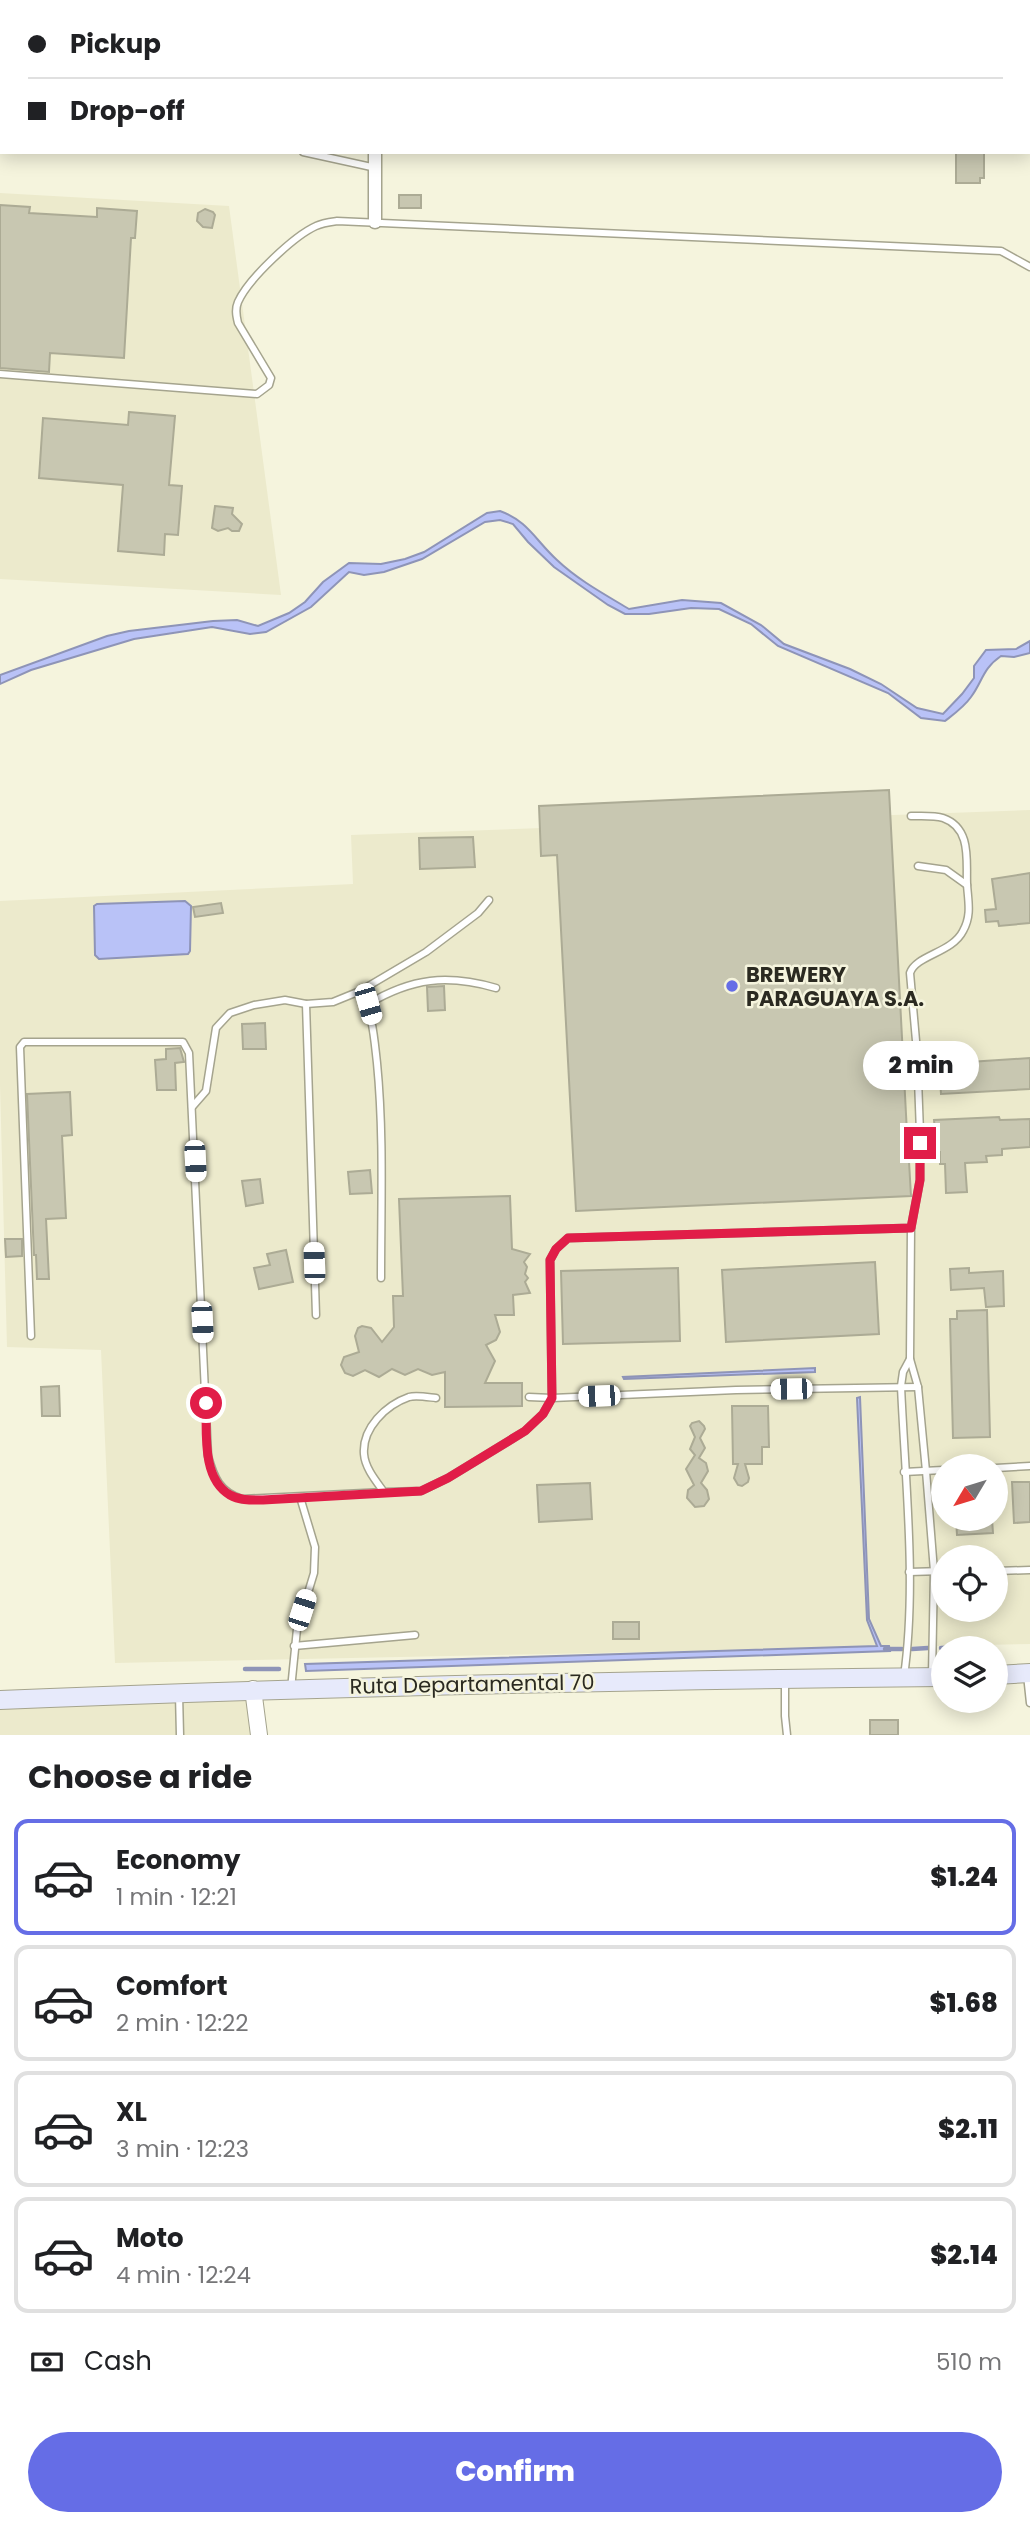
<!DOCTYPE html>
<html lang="en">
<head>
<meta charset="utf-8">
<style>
  :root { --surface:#fff; --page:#f2f2f2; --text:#202124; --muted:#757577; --line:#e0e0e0; --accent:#656de6 }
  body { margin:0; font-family:Poppins,sans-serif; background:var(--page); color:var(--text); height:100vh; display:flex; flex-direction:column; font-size:26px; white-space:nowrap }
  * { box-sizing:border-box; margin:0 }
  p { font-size:23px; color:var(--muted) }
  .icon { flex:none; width:38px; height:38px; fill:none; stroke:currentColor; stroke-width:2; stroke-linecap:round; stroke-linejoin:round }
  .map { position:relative; height:1735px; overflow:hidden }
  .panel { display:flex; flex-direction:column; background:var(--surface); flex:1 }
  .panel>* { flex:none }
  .hud { position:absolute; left:0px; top:0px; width:1031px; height:154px; box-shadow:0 4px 18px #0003; display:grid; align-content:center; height:154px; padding:0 28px; background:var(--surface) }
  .needle { width:46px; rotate:232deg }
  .tools { position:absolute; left:931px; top:1454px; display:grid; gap:14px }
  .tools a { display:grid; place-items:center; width:77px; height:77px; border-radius:50%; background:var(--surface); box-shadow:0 4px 18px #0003; font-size:35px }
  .end { position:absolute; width:32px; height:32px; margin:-16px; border:9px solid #e11d48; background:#fff; box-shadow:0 0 0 4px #fff }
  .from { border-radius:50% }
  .bubble { position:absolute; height:49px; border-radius:24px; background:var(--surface); box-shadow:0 4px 18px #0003; font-size:23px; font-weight:800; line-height:49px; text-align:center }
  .car { position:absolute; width:21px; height:42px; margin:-21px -10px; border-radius:9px; box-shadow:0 0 5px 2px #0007; background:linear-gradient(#fff 24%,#345 0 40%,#fff 0 76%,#345 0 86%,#fff 0) }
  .hud b { display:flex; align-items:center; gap:24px; height:66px; font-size:26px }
  .hud b+b { border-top:2px solid var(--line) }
  .hud i { width:18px; height:18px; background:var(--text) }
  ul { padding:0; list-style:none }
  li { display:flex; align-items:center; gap:21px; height:116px; margin:0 14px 10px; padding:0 14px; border:4px solid var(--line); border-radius:14px }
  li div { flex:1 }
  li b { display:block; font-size:26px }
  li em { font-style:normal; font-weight:800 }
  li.active { border-color:var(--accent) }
  li>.icon { width:63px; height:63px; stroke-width:1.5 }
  h2 { padding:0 28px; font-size:32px; line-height:84px }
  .pay { display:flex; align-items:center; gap:18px; height:77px; padding:0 28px; font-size:26px }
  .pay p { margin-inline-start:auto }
  .primary-button { display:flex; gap:14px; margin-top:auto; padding:14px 28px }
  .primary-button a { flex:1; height:80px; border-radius:42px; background:var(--accent); color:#fff; font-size:28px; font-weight:800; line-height:80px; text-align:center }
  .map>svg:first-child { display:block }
  .built { fill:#eceacc; fill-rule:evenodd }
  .water { fill:#b9c2f7; stroke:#8e94b7; stroke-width:2 }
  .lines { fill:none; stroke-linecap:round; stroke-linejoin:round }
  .stream { stroke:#8e94b7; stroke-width:4.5 }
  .building { fill:#c8c7b1; stroke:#acab95; stroke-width:2 }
  .service-casing { stroke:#a5a48e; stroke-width:9 }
  .minor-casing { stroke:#a5a48e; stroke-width:15 }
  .tertiary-casing { stroke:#a5a48e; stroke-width:18 }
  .secondary-casing { stroke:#a5a48e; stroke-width:20 }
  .service { stroke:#fff; stroke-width:6 }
  .minor { stroke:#fff; stroke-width:12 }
  .tertiary { stroke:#fff; stroke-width:16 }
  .secondary { stroke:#e7eafb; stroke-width:18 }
  .route { stroke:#e11d48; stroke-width:9 }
  .poi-dot { fill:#656de6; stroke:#f5f4dd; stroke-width:2.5 }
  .labels { text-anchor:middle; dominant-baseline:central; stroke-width:5; stroke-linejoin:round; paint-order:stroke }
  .poi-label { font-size:21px; font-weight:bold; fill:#2b2a21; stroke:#f5f4dd; text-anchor:start }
  .street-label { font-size:21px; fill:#2b2a21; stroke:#f5f4dd }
</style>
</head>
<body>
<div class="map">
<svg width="1030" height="1735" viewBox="0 0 1030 1735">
  <rect width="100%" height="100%" fill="#f5f4dd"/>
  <g class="built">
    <path d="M0,193l229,13 52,389 -281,-16z"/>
    <path d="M1030,810v834l-915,19 -14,-313 -94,-3 -7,-262v-184l353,-17 -2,-49zM943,1466h53v53h-53zM943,1558h53v52h-53z"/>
    <path d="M249,1701l4,34h-253v-32z"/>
  </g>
  <g class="water">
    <path d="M500,511c28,10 36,30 57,49 21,20 47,34 72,49l53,-9 39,3 40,22 23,19 66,25 31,15 36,24 26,6 19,-20 12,-16v-12l12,-16 30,-1 14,-8v12l-16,4 -13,-1c-19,13 -18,25 -30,41 -7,10 -17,17 -26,24l-24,-3 -33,-25 -110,-47 -27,-22 -32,-15 -28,-1 -42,6h-24l-17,-9 -54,-38 -26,-25 -15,-18 -13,-4 -15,2 -63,37 -38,13 -20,3 -15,-3 -38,35 -45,25 -16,2 -38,-7 -78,12 -103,31 -31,14v-9l107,-39 22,-5 84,-10 24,-1 21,6 31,-13 16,-11 18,-20 26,-19 32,1 24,-5 19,-7 63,-39z"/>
    <path d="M185,901l6,5 -1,45 -2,3 -89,5 -4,-4 -1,-49 3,-2z"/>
    <path d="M815,1368v4l-191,7 -1,-2z"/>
    <path d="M860,1397l9,222 12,27h8l1,5 -584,20 -1,-7 572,-18 -10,-26 -10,-222z"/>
  </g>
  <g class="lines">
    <g class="stream">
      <path d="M941,1648l30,-1"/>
      <path d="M885,1649h17"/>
      <path d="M912,1649l16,-1"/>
      <path d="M245,1669h34"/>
    </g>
  </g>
  <g class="building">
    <path d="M956,152h28v26h-4v5h-24z"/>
    <rect x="399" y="195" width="22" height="13"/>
    <path d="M0,205l30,2 -1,6 68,4v-9l40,3 -2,27h-4l-7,120 -74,-5 -1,19 -49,-4z"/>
    <path d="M205,209l8,3 2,3 -3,13 -9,-1 -6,-6 1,-8z"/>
    <path d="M129,412l46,4 -6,69 13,1 -2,25 -2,24 -13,-1 -1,21 -46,-4 5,-66 -84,-7 4,-60 85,7z"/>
    <path d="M215,506l18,2 -1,6 10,10 -3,7h-7l-4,-3 -10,3 -6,-3z"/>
    <path d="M889,790l18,343h7l3,5 -3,5 -6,1 3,52 -335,15 -19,-356 -16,1 -2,-50z"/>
    <path d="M473,837l2,30 -55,2 -1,-31z"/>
    <path d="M1030,873v50l-31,3 -1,-5 -12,1 -1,-12 11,-1 -4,-30z"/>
    <path d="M221,903l2,10 -28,4 -2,-10z"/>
    <path d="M444,986l1,24 -17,1 -1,-24z"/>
    <path d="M265,1023l1,26h-23l-1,-25z"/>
    <path d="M180,1048l4,14 -9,1 1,27h-19l-2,-30 11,-1v-10z"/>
    <path d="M1030,1058v31l-89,5 -2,-30z"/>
    <path d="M70,1092l2,43 -10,1 4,82 -20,1 3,60h-12l-1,-24h-2l-7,-161z"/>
    <path d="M999,1117l1,3 30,-1v28l-28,2v6l-16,1 1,6 -22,1 2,29 -21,1 -1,-29h-5v-12h-4v-10l-10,1 -3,-5 3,-6h9l-1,-12z"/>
    <path d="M370,1170l2,23 -22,1 -2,-22z"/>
    <path d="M260,1179l3,24 -17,3 -4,-25z"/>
    <path d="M510,1196l2,53 18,5 -6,8 3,5 -2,7 3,4 -3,4 5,11 -17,2 1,20h-19l5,17 -4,8 -10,5 9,16 -10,22h37v23l-77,1v-35l-13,3 -14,-6 -13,6 -13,-6 -13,8 -14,-7 -12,6 -8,-3 -4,-8 3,-8 15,-5 -4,-16 3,-8 4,-2 9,2 11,14 12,-15 -1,-31h10l-4,-97z"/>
    <path d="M5,1239h17v17l-16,1z"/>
    <path d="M286,1250l7,32 -34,7 -5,-21 16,-3 -3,-11z"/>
    <path d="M875,1262l4,72 -153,8 -4,-72z"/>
    <path d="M678,1268l2,73 -117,3 -2,-73z"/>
    <path d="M969,1268v5l34,-2 1,35 -18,1 -2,-19 -33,2 -1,-21z"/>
    <path d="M987,1310l3,127 -37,1 -3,-119h7v-8z"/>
    <path d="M59,1386l1,30h-18l-1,-29z"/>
    <path d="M732,1406h36l1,41h-7v17h-17l4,14 -1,4 -6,4 -4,-1 -4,-7 4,-14h-5z"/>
    <path d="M699,1421l5,5 1,3 -5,9 5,10 -6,10 7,5 2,8 -7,12 6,7 2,9 -5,7 -9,1 -8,-9 1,-8 6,-5 -8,-16 9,-14 -5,-6 5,-12 -5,-11 2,-3z"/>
    <path d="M1012,1482h18v40l-16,1z"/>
    <path d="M590,1483l2,36 -53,3 -2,-37z"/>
    <path d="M956,1519h36l1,14 -36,2z"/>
    <rect x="613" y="1622" width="26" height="17"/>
    <rect x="870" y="1720" width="28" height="15"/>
  </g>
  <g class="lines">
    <g class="service-casing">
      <g id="service">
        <path d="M220,0v2"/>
        <path d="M692,2l1,-2"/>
        <path d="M303,152l73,16"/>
        <path d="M0,374l257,20 12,-9 2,-7 -33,-55c-2,-8 -3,-14 0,-21 10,-23 56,-66 78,-76 6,-3 14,-4 21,-5l664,30 29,16"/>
        <path d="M911,816c9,0 23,-1 32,2 29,10 23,43 24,66 1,17 5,31 -4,47 -11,22 -47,24 -53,42l7,79 3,81"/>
        <path d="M918,866l28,4 21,15"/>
        <path d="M360,991c13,23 14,46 17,72 7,71 4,143 4,215"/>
        <path d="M306,1004l10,311"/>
        <path d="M368,1004c44,-26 79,-30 128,-16"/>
        <path d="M192,1107l14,-16 10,-63 14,-15 24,-8 31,-5 21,4 27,-2 27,-11 66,-39 52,-39 11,-13"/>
        <path d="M911,1228l9,-48v-37"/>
        <path d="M31,1336l-11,-289 4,-5h159l6,11 19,403c6,22 12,36 34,43l142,-7"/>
        <path d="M529,1397l23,1 184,-8 182,-3"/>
        <path d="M436,1398c-9,-1 -20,-3 -27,-1 -23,8 -47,31 -45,57 1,14 12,27 20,38l37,-1 27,-13 77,-47 18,-17 9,-16 -2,-138 6,-11 12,-11 343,-10 -1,131 8,28 8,84 8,100 -2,104"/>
        <path d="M996,1468l34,-2"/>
        <path d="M904,1472l39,-2"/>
        <path d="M996,1571l34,-1"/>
        <path d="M909,1572l34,-1"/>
        <path d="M294,1646l121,-11"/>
        <path d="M1027,1675l3,28"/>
        <path d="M904,1676c13,-91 1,-197 -3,-290l2,-14 7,-13"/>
        <path d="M785,1679v37l2,19"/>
        <path d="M291,1689l6,-60 17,-56 1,-26 -15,-50"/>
        <path d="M179,1694l1,41"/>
      </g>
    </g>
    <g class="minor-casing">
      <g id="minor">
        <path d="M375,0v2"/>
        <path d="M536,0v2"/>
        <path d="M848,0v2"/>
        <path d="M1005,0v2"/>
        <path d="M375,222v-70"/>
      </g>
    </g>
    <g class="tertiary-casing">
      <path id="tertiary" d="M253,1689l6,46"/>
    </g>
    <g class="secondary-casing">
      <g id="secondary">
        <path d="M996,1675l34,-2"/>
        <path d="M0,1700c314,-13 629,-20 943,-23"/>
      </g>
    </g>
    <use href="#service" class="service"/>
    <use href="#minor" class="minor"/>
    <use href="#tertiary" class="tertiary"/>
    <use href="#secondary" class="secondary"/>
  </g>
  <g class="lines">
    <path class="route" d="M206,1403c1,28 -5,75 24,92 10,6 23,5 33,5l158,-9 27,-13 77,-47 18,-17 9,-16 -2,-138 6,-11 12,-11 343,-10 9,-48v-37"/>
  </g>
  <circle class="poi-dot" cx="732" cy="986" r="7"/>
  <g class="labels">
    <g class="poi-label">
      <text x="746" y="974">BREWERY<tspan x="746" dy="24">PARAGUAYA S.A.</tspan></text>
    </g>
    <g class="street-label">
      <text transform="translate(472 1684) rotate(-1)">Ruta Departamental 70</text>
    </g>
  </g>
</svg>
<div class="tools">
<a><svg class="needle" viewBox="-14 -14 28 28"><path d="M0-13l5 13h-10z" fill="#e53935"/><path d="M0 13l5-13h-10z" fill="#757577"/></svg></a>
<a><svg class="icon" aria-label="locate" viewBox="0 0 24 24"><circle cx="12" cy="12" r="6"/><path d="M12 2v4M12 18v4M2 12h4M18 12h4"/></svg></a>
<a><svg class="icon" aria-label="layers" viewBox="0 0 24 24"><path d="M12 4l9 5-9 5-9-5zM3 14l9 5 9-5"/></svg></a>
</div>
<i class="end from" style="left:206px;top:1403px"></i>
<i class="end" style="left:920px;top:1143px"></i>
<div class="bubble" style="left:863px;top:1041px;width:116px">2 min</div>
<i class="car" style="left:368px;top:1004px;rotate:164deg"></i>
<i class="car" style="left:195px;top:1161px;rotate:177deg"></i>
<i class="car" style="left:314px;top:1263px;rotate:358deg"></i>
<i class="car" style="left:202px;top:1322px;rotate:177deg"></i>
<i class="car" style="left:791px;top:1389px;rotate:269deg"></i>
<i class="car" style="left:599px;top:1396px;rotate:268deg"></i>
<i class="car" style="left:302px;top:1610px;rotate:18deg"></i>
<div class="hud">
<b><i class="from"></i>Pickup</b>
<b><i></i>Drop-off</b>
</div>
</div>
<section class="panel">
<h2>Choose a ride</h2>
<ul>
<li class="active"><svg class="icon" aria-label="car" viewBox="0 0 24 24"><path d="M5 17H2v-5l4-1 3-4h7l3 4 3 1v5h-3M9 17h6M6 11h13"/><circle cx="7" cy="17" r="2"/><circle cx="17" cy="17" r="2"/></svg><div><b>Economy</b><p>1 min · 12:21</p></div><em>$1.24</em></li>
<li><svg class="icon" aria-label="car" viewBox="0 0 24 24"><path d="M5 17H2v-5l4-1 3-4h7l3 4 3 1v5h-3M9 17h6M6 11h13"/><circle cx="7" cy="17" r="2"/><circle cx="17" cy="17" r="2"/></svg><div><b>Comfort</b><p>2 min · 12:22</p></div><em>$1.68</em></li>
<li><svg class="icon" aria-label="car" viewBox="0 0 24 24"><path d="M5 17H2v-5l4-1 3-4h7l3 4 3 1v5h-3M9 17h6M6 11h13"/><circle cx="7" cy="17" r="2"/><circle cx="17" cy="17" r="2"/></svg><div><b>XL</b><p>3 min · 12:23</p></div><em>$2.11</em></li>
<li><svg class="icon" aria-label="car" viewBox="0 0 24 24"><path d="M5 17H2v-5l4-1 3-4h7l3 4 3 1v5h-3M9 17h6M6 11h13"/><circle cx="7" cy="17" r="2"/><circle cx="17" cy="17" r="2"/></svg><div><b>Moto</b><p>4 min · 12:24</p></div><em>$2.14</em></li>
</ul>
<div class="pay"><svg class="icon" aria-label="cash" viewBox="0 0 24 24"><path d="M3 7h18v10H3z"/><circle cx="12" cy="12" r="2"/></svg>Cash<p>510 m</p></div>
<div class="primary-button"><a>Confirm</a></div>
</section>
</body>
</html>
